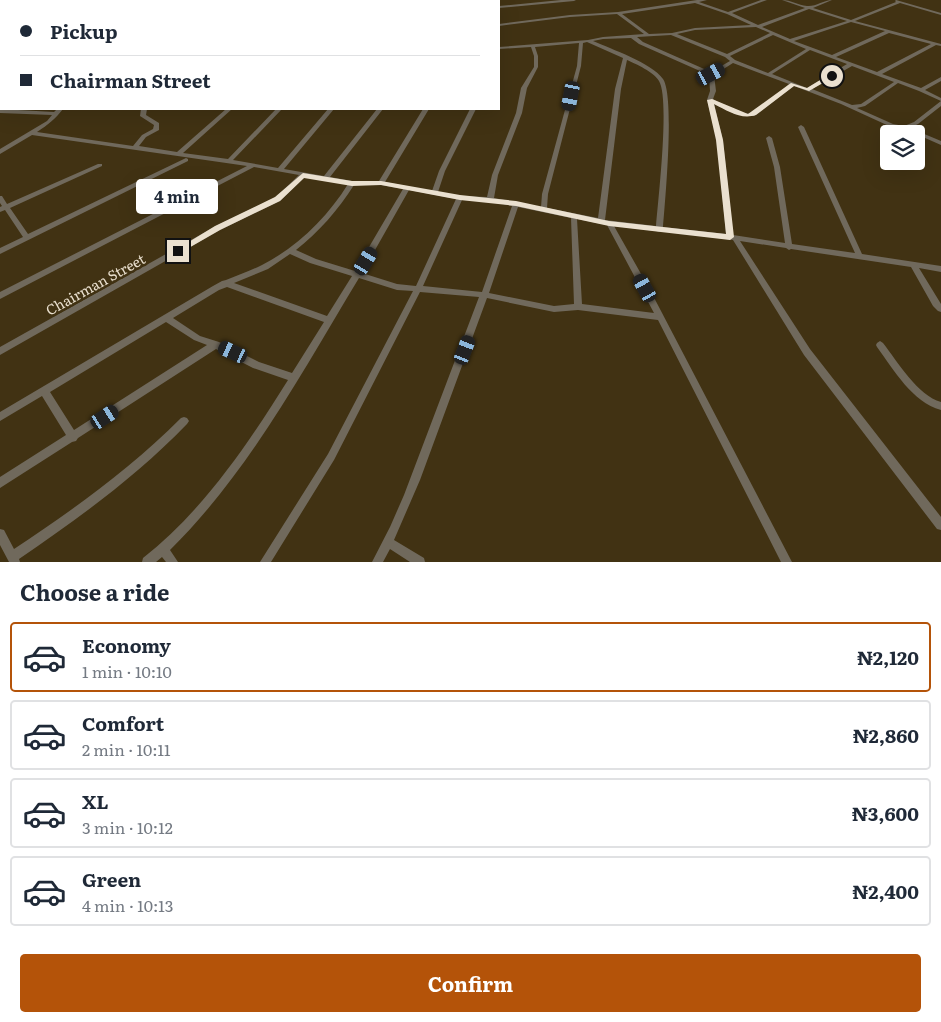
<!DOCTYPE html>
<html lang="en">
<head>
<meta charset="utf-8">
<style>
  :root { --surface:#fff; --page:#f2f2f3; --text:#1f2937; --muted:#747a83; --line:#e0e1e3; --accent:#b45309 }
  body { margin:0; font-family:Literata,serif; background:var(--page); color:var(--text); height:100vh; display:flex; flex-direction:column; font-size:19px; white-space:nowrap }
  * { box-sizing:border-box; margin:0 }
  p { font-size:16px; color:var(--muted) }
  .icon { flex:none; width:28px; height:28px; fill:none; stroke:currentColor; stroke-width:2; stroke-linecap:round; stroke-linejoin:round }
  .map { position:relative; height:562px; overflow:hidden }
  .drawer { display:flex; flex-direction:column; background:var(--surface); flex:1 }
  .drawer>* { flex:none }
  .guide { position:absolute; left:0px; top:0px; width:500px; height:110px; box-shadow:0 5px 20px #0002; display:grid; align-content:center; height:110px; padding:0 20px; background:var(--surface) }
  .buttons { position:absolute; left:880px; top:125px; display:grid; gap:10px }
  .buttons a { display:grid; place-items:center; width:45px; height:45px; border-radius:5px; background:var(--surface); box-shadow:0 5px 20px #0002; font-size:25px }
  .end { position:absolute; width:22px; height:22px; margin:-11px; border:6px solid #eae0cf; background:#111; box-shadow:0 0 0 2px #111 }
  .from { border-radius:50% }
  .bubble { position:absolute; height:35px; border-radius:5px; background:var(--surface); box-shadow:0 5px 20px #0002; font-size:16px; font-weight:700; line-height:35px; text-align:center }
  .car { position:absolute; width:15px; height:30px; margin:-15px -8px; border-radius:6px; box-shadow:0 0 4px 1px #0007; background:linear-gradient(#222 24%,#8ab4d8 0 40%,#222 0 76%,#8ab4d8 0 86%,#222 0) }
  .guide b { display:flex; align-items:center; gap:18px; height:48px; font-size:19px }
  .guide b+b { border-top:1px solid var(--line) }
  .guide i { width:12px; height:12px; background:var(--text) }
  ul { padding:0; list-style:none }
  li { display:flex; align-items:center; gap:15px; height:70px; margin:0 10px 8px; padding:0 10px; border:2px solid var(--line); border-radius:5px }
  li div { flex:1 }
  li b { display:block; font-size:19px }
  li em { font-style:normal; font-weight:700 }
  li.current { border-color:var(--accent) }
  li>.icon { width:45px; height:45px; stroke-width:1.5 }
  h2 { padding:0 20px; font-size:22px; line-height:60px }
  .cta { display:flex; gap:10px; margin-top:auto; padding:10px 20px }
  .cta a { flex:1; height:58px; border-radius:5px; background:var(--accent); color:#fff; font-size:20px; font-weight:700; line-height:58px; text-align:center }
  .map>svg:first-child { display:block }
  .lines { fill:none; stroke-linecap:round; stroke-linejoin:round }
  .minor { fill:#70695c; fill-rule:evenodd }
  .route { fill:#eae0cf }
  .labels { text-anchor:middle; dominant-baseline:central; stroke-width:5; stroke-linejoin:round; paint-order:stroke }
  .street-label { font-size:14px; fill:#eae0cf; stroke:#413213 }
</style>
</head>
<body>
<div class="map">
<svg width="941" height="562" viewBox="0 0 941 562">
  <rect width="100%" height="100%" fill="#413213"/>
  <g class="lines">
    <g class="minor">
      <rect x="136" y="0" width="4" height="1"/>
      <path d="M243,0h15l-2,1h-14z"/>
      <path d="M387,0h24l-2,1h-23z"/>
      <path d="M561,0h15l-2,1 -75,7v-2z"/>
      <path d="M697,0h10l-8,2 29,10 33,-12h6l-35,13 26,12 47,-17 -23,-8c9,0 16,5 25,6 8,1 17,-6 25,-6l-19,8 38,12 45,-18 -1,-1 1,-1 45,13v2l-41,-12 -45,18 86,23v2l-5,-1 -54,29 39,14 20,-11v4l-16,9 16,8v8l-23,18 -8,4 31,13v4l-25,-11 -27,-8 -48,-22 -47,-18 -40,30h-11l-8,-2 -21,-10 9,36 10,95 52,8 -11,-76 -8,-29 3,-2 3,2 8,29 12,77 63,9 -57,-126 3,-2 3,2 58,127 79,12v6l-22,-4 22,36v8l-3,-1 -5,-5 -22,-39 -120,-18 -2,1 -3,-2 -46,-7 70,108 131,168v13l-4,-1 -133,-174 -71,-115 -71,-9 -3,1 -3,-1 -42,-5 35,62 143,274h-11l-123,-242 -80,-10 -24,2 -67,-14 -67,182 -26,60 30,18 1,4h-15l-20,-13 -7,13h-11l18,-35 14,-32 75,-198 -59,-5 -86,168 -63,102h-11l68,-108 85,-163 -16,-1 -38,-12c-57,94 -110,194 -189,272l8,12h-12l-4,-5 -6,5h-14l1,-4c60,-47 105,-114 145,-178l-35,-12 -37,-19 -138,89 -2,3 -4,1 -72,46v-11l66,-42 -24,-39 -42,25v-9l213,-126 9,-5 4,-1c12,-5 24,-9 36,-15 35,-18 65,-47 86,-81l-43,-7 -25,24 -60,29 -220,125v-8l216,-121 60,-29 23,-22 -45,-8 -254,132v-7l247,-126 -215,-31 -32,19v-5l47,-28 5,-6 -52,-2v-4l54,3 3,-3h6c-7,9 -15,16 -26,23l96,14 9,-11 11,-6 1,-4 -14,-9 1,-7h6l-1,6 13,8v7l-13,7 -7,9 38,6 49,-43h6l-49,44 45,6 48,-50h6l-49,51 45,8 50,-59h6l-50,60 40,7 53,-67h6l-53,68 22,4h27l44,-72h6l-44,73 47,9 7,-20 31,-62h6l-31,62 -7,21 22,4 27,1 5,-22 24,-62 5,-25 13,-21v-11l-3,-9 -32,2v-2l89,-7 15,-3 41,-3 -27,-20 -47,3 -71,9v-2l71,-9 48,-3zM695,3l32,11 24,11 -56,3 -23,5 -23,1 -27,-20zM809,9l38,12 -57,18 -28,-12zM851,22l34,9 -53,24 -38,-14zM756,27l14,6 -43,21 -50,-20 18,-4zM889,33l42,11 -54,28 -41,-15zM671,35l54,22 5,4 -19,11 -68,-30 -6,-5zM773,35l33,14 -38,24 -33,-13 -5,-4zM631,38l8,6 70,31 1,16 -3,9 10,40 9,94 -63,-7c2,-25 12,-131 0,-148 -11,-16 -52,-30 -70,-38l10,-2zM587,42l36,16 -8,31 -17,129 -51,-10 1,-14 33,-128 2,-23zM579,43l-2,23 -35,128 -1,13 -47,-9 4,-23 24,-62 5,-25 11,-21v-11l-3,-9zM810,50l37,14 -40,24 -35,-14zM627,60c9,4 27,12 32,21 11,18 -1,119 -3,145l-51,-6 16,-131zM733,63l56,21c-7,6 -32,27 -39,29 -12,3 -27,-8 -37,-14l3,-8 -2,-16zM852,66l42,16 -33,22 -9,1 -40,-16zM898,83l21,8 22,10 -27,21 -10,4 -11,-2 -36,-16 8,-2zM354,185h27l22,4 -48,82 -39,-12 -20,-9c23,-18 42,-40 58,-65zM409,190l47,9 -40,87 -19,-2 -35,-11zM462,200l28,1 22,5 -30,86 -59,-6zM518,207l53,11 3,86 -20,2 -65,-13zM577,219l30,6 47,88 -72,-9zM290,254l20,9 42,13 -25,40 -93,-33 34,-14zM227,287l97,35 -32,51 -33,-11 -40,-20 -19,-6 -27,-18 46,-28zM166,322l28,18 13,5 -133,85 -24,-38z"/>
      <rect x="0" y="13" width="1" height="2"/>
      <rect x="0" y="23" width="1" height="3"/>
      <rect x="0" y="42" width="1" height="3"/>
      <rect x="0" y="62" width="1" height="2"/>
      <path d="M1,85v4l-1,1v-4z"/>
      <path d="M186,158l2,1v2l-188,93v-6l23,-11 -18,-27 -5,2v-5l2,-1 -2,-3v-7h2l5,8 91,-40h4v2l-92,42 18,26z"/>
      <path d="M880,341l3,2c14,18 35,53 58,59v8c-29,-8 -47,-40 -64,-63l-1,-2 1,-2z"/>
      <path d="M184,417l3,1 2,3 -2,3c-50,52 -108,94 -168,135l1,3h-11l-9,-17v-16l4,1 10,19c59,-39 116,-80 167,-131z"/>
    </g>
  </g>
  <path class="route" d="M830,74l5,2 -26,15 -15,-5 -38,29c-15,5 -28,-4 -42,-11l9,36 11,97 -4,3 -121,-14 -93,-20 -56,-6 -79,-15 -29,1 -48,-8 -24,23 -60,29 -40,23 -6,-2 41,-25 60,-29 28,-24 49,8h29l79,14 56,6 93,20 117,13 -10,-94 -9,-40 5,-1 36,15 43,-31 16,5z"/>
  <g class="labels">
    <g class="street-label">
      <text transform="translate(95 284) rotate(-29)">Chairman Street</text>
    </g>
  </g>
</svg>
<div class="buttons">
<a><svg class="icon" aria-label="layers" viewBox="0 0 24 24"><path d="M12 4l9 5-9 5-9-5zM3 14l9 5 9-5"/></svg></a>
</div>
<i class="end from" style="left:832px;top:76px"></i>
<i class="end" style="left:178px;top:251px"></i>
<div class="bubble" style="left:136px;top:179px;width:82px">4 min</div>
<i class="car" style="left:711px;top:74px;rotate:62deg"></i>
<i class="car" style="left:571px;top:96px;rotate:191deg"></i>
<i class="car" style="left:366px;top:261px;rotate:31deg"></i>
<i class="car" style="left:645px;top:288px;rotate:331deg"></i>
<i class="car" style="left:465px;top:350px;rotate:21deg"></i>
<i class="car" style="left:233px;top:352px;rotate:295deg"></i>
<i class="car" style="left:105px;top:417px;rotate:57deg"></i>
<div class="guide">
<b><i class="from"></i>Pickup</b>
<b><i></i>Chairman Street</b>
</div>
</div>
<section class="drawer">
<h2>Choose a ride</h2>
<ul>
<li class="current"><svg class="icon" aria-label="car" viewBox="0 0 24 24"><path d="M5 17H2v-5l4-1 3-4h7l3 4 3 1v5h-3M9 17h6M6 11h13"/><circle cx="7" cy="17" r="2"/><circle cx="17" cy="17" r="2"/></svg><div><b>Economy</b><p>1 min · 10:10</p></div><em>₦2,120</em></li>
<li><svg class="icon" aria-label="car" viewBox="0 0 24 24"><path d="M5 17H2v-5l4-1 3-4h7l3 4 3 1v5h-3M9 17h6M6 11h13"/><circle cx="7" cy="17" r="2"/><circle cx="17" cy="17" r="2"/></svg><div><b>Comfort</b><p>2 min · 10:11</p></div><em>₦2,860</em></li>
<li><svg class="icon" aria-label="car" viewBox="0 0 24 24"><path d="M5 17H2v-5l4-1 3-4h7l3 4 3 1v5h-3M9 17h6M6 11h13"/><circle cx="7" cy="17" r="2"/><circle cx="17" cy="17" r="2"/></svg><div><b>XL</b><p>3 min · 10:12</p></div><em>₦3,600</em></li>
<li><svg class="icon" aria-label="car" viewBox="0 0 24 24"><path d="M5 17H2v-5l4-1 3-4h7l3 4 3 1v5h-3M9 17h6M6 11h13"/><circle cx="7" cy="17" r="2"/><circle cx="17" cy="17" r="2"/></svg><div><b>Green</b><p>4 min · 10:13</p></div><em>₦2,400</em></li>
</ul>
<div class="cta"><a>Confirm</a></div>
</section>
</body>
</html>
